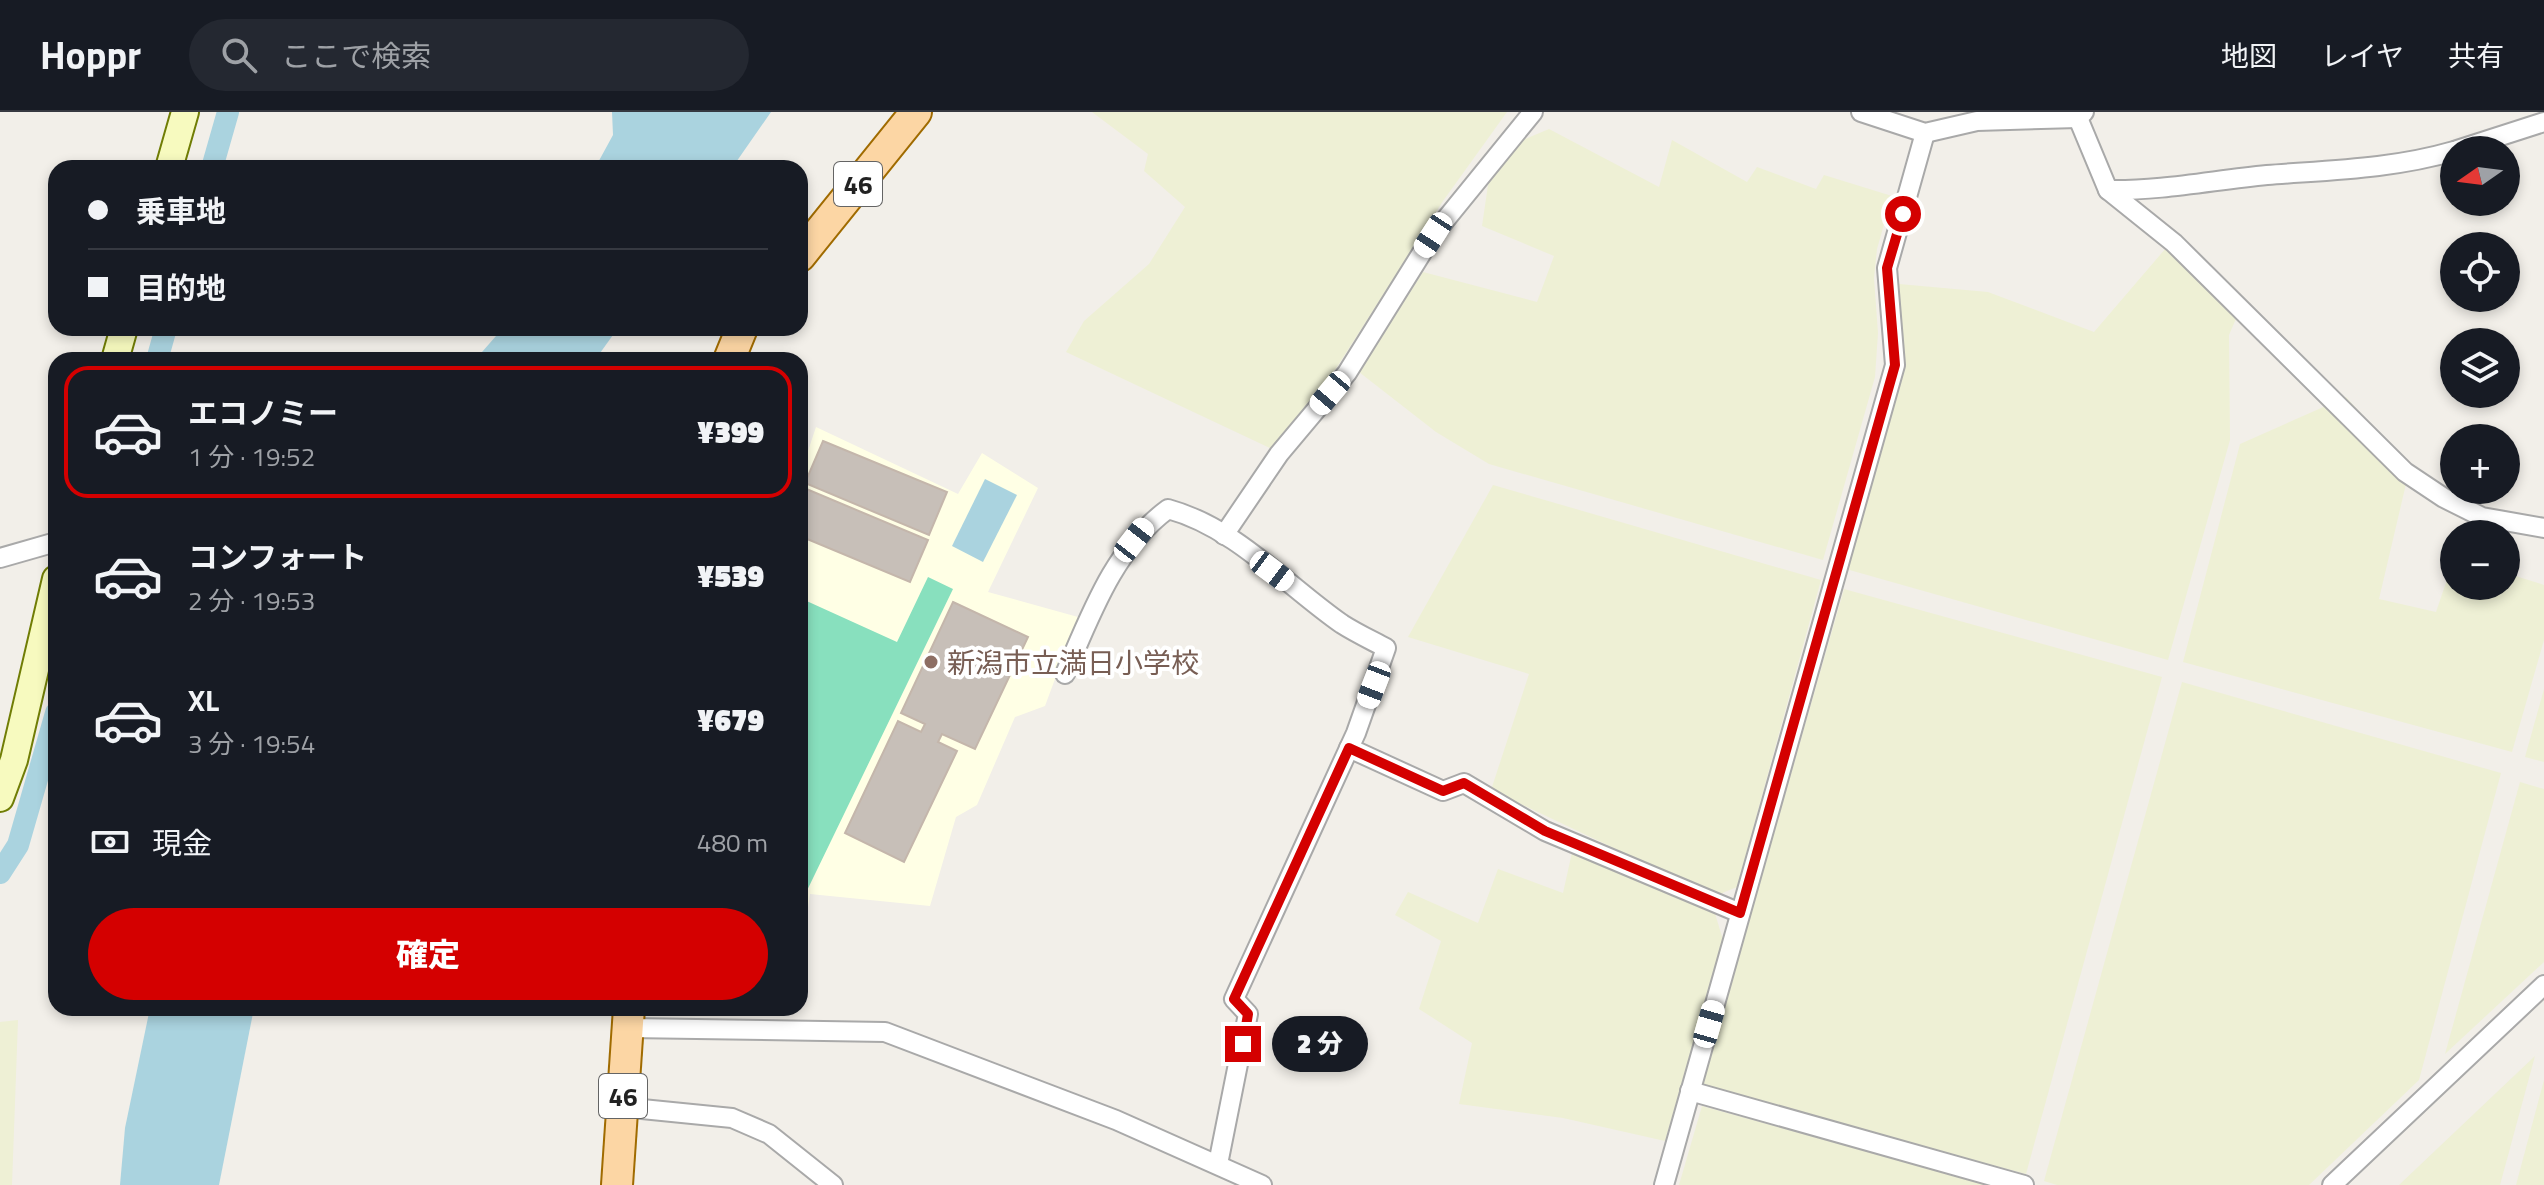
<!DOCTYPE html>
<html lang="ja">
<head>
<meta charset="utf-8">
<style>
  :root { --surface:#171b24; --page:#242831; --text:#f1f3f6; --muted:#9ea1a6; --line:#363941; --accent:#d40000 }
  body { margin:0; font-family:"Titillium Web","Noto Sans JP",sans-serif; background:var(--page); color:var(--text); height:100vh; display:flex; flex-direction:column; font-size:30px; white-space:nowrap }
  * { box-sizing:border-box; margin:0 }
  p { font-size:26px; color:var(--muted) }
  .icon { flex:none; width:44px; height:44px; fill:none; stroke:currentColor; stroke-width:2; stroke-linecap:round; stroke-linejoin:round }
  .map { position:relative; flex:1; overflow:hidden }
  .sheet { position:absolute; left:48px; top:240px; width:760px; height:664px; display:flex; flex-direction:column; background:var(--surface); border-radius:24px; box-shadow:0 4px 12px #0003 }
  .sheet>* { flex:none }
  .guide { position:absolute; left:48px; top:48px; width:760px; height:176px; border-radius:24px; box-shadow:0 4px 12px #0003; display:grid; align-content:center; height:176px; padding:0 40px; background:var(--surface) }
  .needle { width:52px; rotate:256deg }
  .tools { position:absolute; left:2440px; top:24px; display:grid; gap:16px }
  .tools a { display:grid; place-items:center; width:80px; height:80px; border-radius:50%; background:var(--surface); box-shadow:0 4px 12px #0003; font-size:40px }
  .end { position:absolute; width:36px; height:36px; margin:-18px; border:10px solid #d40000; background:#fff; box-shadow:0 0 0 4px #fff }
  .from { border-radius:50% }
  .bubble { position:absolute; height:56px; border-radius:28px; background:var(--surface); box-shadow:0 4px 12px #0003; font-size:26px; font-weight:800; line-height:56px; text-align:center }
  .car { position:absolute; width:24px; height:48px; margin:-24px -12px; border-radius:10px; box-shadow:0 0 6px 2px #0007; background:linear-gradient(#fff 24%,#345 0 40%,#fff 0 76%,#345 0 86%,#fff 0) }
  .guide b { display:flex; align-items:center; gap:28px; height:76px; font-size:30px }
  .guide b+b { border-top:2px solid var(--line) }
  .guide i { width:20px; height:20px; background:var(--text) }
  ul { padding:14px 0 0; list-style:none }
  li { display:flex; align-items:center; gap:24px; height:132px; margin:0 16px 12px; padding:0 24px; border:4px solid transparent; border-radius:24px }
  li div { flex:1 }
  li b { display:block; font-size:30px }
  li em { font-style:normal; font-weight:800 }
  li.active { border-color:var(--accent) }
  li>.icon { width:72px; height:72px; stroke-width:1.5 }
  .pay { display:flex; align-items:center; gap:20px; height:88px; padding:0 40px; font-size:30px }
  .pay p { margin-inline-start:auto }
  .action { display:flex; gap:16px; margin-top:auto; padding:16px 40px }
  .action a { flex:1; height:92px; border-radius:48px; background:var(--accent); color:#fff; font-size:32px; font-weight:800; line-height:92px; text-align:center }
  header { display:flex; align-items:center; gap:48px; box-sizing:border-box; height:112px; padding:0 40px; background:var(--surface); border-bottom:2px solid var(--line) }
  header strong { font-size:38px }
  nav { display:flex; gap:44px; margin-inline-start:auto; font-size:28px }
  .search { width:560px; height:72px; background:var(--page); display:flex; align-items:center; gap:20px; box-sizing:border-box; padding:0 28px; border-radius:44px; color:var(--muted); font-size:30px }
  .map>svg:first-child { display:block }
  .education { fill:#ffffe5 }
  .farmland { fill:#eef0d5 }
  .pitch { fill:#88e0be }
  .water { fill:#aad3df }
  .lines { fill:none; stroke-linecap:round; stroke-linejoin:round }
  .canal { stroke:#aad3df; stroke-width:22 }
  .building { fill:#c7bfb8; stroke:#c4b6ab; stroke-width:2 }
  .minor-casing { stroke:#a9a9a9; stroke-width:22 }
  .secondary-casing { stroke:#707d05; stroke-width:30 }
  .primary-casing { stroke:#a06b00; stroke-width:34 }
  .minor { stroke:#fff; stroke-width:18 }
  .secondary { stroke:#f7fabf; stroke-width:26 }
  .primary { stroke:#fcd6a4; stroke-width:30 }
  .route { stroke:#d40000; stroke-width:10 }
  .education-dot { fill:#8d6e63; stroke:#fff; stroke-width:3 }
  .labels { text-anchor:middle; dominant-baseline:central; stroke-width:8; stroke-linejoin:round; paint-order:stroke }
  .shield { fill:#fff; stroke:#646464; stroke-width:2 }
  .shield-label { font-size:26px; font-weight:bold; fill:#222 }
  .education-label { font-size:28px; fill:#785e54; stroke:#fff; text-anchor:start }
</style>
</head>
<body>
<header>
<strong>Hoppr</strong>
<div class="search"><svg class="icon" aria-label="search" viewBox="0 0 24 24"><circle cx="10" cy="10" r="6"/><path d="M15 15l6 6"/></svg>ここで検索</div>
<nav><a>地図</a><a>レイヤ</a><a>共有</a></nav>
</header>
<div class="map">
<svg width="2544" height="1073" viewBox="0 0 2544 1073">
  <rect width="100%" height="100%" fill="#f2efe9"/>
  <path class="education" d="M816,315l142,67 24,-41 56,35 -50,104 90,25 -33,89 -30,11 -38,88 -21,12 -26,89 -120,-12 -6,41h-4v-460z"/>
  <g class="farmland">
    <path d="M1092,0h415l-64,89 -106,166 -65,82 -206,-97 18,-31 65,-57 36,-57 -41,-36 4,-17z"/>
    <path d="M1549,17l110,58 13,-47 75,42 10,-15 59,22 8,-14 68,21 -15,53 -3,29 4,55 -3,44 -52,183 -334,-96 -53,-32 -77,-60 64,-100 114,30 17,-46 -72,-30 6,-41 30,-43z"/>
    <path d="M2166,136l78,52 -15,35 1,105 -62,220 -322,-91 57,-211 -4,-74 89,8 106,40z"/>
    <path d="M2346,285l64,70 -31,132 57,13 18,-53v27h52v-13l38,12v55l-32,112 -329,-90 57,-218z"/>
    <path d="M1493,373l328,95 -84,307 -22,9 -224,-106 38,-116 -121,-37z"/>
    <path d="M1844,477l318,88 -136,497 -325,-86z"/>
    <path d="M2182,570l319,91 -82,307 -110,105h-252l-13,-4z"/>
    <path d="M2544,577v73l-19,-5z"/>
    <path d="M2520,670l24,7v173l-99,92z"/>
    <path d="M1573,736l141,62 9,30 -58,201 -102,-23 -104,-14 13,-61 -53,-34 22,-68 -46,-26 13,-23 70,31 20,-54 65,24z"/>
    <path d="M18,908l-6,165h-12v-163z"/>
    <path d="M2535,944l-35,129h-101z"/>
    <path d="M2544,968v105h-28z"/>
    <path d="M1702,994l287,79h-310z"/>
  </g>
  <path class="pitch" d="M928,465l25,12 -153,316v-307l97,44z"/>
  <g class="water">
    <path d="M612,0h159l-39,56h-137l18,-33z"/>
    <path d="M503,216h115l-23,32h-120z"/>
    <path d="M985,367l32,16 -34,67 -31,-16z"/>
    <path d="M150,896h104l-35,177h-99l5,-57z"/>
  </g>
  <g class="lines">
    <g class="canal">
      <path d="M212,56l16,-56"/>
      <path d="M157,248l9,-32"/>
      <path d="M0,761l18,-28 38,-132"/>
    </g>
  </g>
  <g class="building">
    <path d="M823,329l124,51 -18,43 -124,-52z"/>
    <path d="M804,376l124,52 -18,42 -110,-46v-38z"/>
    <path d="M953,490l75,35 -53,112 -33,-15 -4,8 19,9 -53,111 -59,-29 53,-112 23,11 4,-8 -24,-11z"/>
  </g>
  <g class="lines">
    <g class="minor-casing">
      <g id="minor">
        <path d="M1861,0l64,21 52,-12 101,-3 6,-6"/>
        <path d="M2078,6l30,72 66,53 231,229 39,26 38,19 62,11"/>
        <path d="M2457,38l87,-28"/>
        <path d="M2108,78c53,1 106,-10 159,-15 64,-5 125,-6 187,-24"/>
        <path d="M1224,423l55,-81 68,-81 86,-138 100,-123"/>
        <path d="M0,446l56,-16"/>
        <path d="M1065,562c26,-60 49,-125 103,-165 67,18 118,76 174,115 14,9 29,16 44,24l-30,85 -122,266 14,15 -30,150"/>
        <path d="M1349,636l94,43 21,-8 81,48 195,82"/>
        <path d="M629,916l256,4 231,88 146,65"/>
        <path d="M1690,979l334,94"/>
        <path d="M622,995l110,11 37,16 64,51"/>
        <path d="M1664,1073l231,-820 -8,-97 38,-135"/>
        <path d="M2332,1073l212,-200"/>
      </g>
    </g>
    <g class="secondary-casing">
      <g id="secondary">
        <path d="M169,56l16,-56"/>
        <path d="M115,248l9,-32"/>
        <path d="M0,686l14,-38 42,-181"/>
      </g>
    </g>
    <g class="primary-casing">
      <g id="primary">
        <path d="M800,144l116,-144"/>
        <path d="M729,248l13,-32"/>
        <path d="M617,1073l12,-177"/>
      </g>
    </g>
    <use href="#minor" class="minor"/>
    <use href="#secondary" class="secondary"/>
    <use href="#primary" class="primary"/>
  </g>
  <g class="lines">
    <path class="route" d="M1243,932l5,-30 -14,-15 115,-251 94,43 21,-8 81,48 195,82 155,-548 -8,-97 16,-54"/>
  </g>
  <circle class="education-dot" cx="931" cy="550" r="8"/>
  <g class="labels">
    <g class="shield">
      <rect x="834" y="50" width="48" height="44" rx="6"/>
      <rect x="599" y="962" width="48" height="44" rx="6"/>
    </g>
    <g class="shield-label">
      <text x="858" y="72">46</text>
      <text x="623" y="984">46</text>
    </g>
    <g class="education-label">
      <text x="947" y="550">新潟市立満日小学校</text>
    </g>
  </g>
</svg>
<div class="tools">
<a><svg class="needle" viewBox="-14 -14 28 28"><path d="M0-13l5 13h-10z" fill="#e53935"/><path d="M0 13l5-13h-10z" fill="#9ea1a6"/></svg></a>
<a><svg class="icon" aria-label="locate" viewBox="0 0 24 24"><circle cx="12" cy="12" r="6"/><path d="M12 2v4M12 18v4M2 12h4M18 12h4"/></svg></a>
<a><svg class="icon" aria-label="layers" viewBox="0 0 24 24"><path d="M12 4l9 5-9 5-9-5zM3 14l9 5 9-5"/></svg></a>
<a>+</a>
<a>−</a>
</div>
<i class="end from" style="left:1903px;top:102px"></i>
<i class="end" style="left:1243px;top:932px"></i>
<div class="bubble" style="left:1272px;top:904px;width:96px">2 分</div>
<i class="car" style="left:1433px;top:123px;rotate:213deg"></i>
<i class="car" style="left:1330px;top:281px;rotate:220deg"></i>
<i class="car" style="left:1134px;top:428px;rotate:38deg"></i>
<i class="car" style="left:1272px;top:459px;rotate:127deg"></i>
<i class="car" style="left:1374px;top:573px;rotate:201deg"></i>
<i class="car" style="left:1709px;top:912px;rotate:16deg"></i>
<div class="guide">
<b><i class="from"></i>乗車地</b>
<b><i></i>目的地</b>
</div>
<section class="sheet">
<ul>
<li class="active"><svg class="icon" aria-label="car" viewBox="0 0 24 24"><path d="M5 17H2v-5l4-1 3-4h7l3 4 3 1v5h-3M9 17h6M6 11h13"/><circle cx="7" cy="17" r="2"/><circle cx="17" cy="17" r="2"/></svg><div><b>エコノミー</b><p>1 分 · 19:52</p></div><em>¥399</em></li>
<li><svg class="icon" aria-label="car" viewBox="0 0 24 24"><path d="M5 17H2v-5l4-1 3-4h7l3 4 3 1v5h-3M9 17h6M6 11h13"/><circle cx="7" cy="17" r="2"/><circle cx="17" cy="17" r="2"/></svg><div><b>コンフォート</b><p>2 分 · 19:53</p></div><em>¥539</em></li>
<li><svg class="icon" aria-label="car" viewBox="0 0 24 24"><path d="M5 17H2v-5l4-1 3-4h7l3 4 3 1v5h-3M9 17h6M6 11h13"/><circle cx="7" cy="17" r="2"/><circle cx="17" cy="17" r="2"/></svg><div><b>XL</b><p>3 分 · 19:54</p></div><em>¥679</em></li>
</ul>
<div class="pay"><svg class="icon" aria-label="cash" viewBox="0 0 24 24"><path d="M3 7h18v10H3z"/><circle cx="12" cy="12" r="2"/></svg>現金<p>480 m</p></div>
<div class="action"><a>確定</a></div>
</section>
</div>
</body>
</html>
